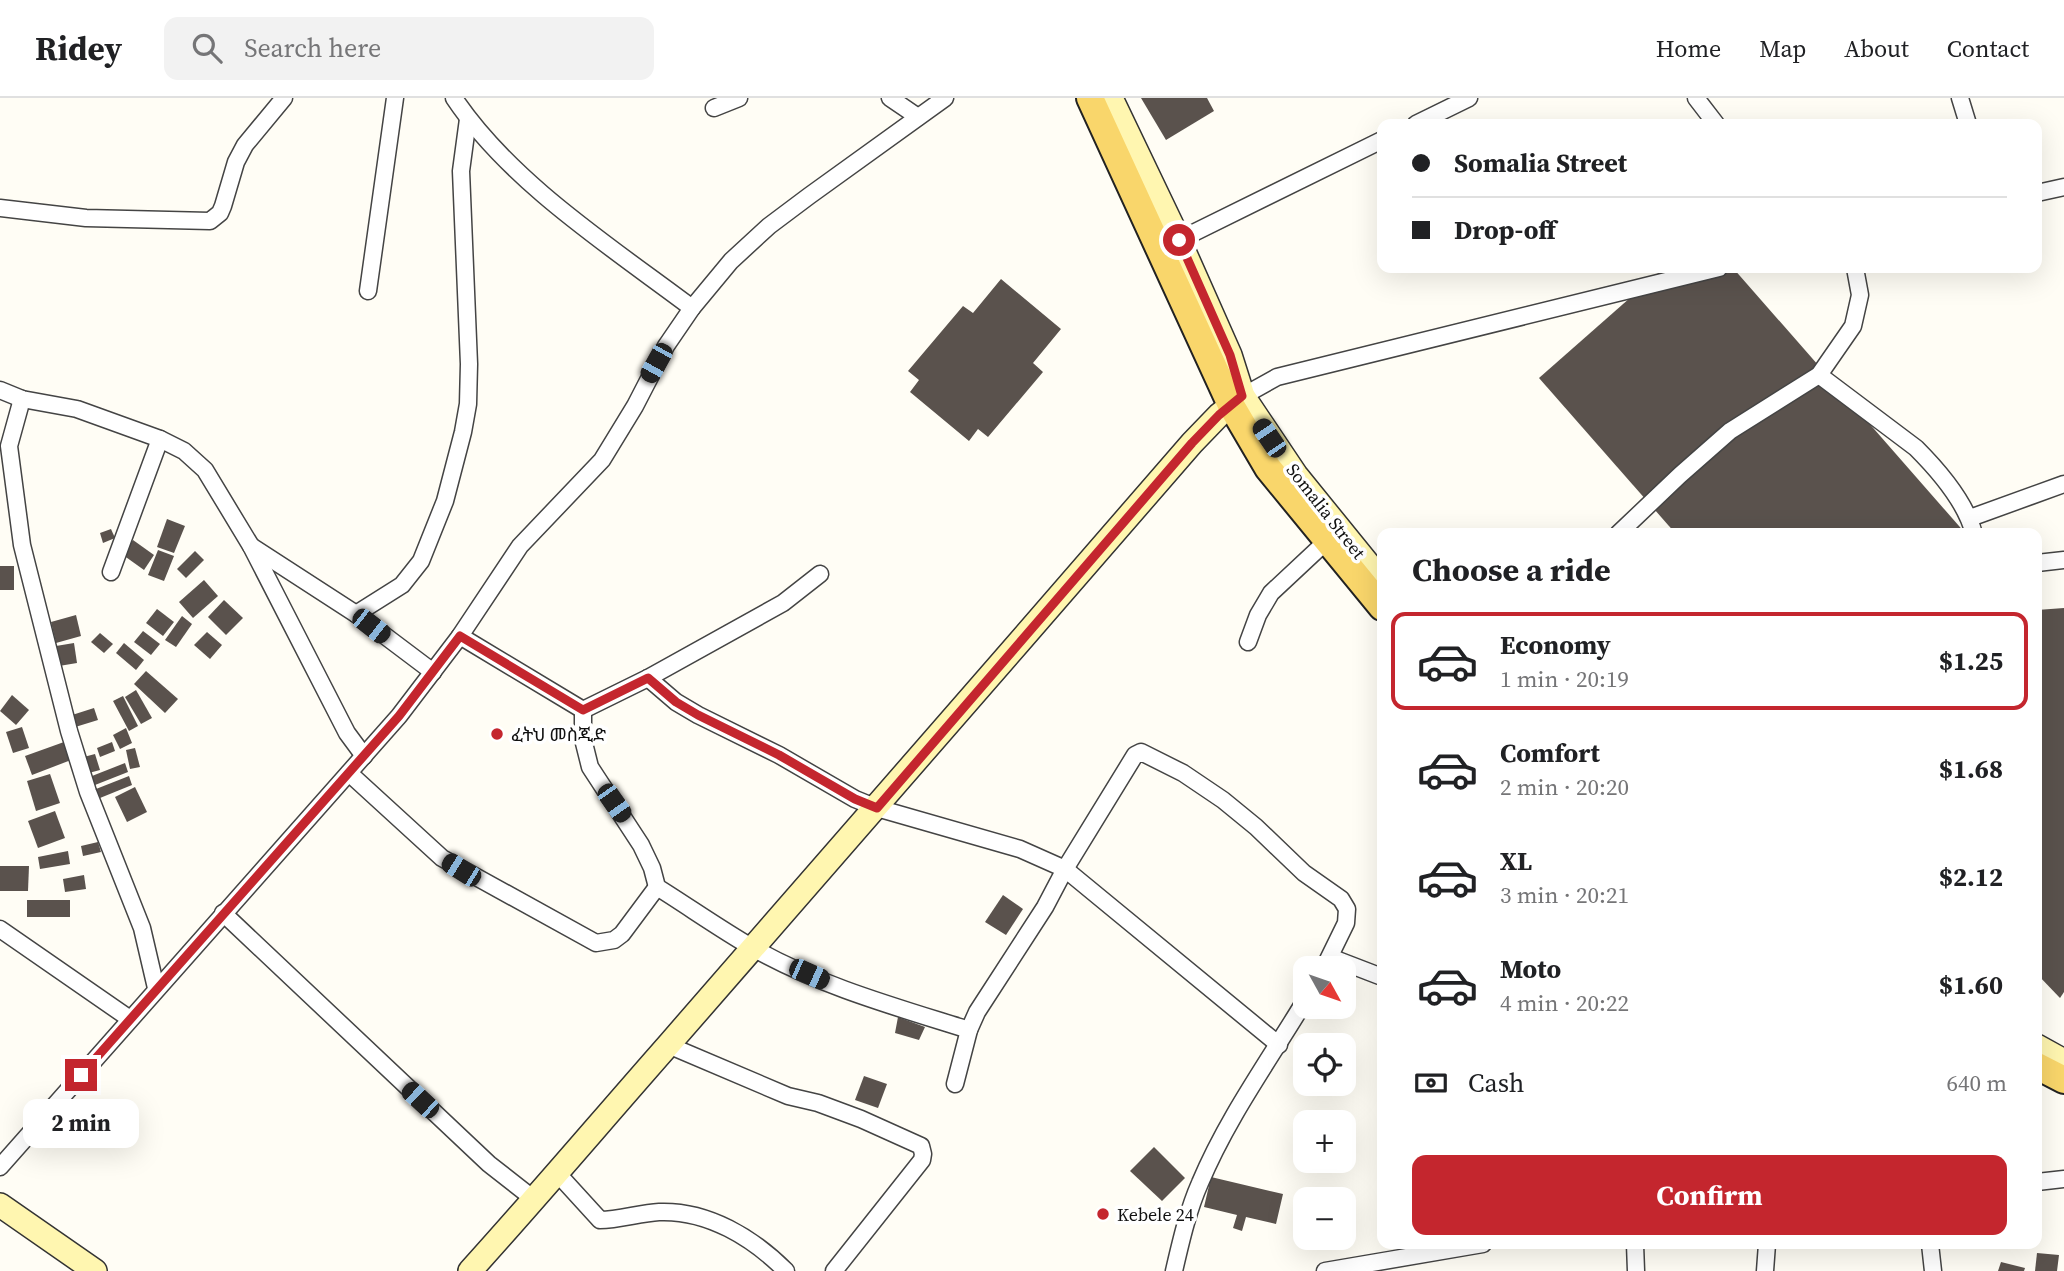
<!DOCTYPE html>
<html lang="en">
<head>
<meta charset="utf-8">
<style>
  :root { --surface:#fff; --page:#f2f2f2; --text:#202124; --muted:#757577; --line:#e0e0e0; --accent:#c4262e }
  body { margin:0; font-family:"Source Serif 4","Noto Sans Ethiopic",serif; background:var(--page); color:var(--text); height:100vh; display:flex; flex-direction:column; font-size:26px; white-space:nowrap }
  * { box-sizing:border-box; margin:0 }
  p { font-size:23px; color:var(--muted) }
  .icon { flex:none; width:38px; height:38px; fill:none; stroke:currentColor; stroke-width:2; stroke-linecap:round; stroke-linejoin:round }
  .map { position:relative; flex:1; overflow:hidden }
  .details { position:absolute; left:1377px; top:430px; width:665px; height:721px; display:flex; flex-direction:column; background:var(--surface); border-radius:14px; box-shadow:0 7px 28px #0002 }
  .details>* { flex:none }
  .banner { position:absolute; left:1377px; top:21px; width:665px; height:154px; border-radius:14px; box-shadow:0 7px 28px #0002; display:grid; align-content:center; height:154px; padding:0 35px; background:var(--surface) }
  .needle { width:46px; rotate:130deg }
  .tools { position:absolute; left:1293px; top:858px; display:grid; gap:14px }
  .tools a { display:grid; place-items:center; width:63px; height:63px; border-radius:14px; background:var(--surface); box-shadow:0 7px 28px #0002; font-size:35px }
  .end { position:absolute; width:32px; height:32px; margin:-16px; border:9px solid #c4262e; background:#fff; box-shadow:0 0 0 4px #fff }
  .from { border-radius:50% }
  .bubble { position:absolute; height:49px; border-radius:14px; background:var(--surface); box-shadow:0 7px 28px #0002; font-size:23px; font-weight:700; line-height:49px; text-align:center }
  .car { position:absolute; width:21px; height:42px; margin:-21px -10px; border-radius:9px; box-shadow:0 0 5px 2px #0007; background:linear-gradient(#222 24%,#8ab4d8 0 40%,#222 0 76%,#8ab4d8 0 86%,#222 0) }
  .banner b { display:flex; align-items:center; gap:24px; height:66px; font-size:26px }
  .banner b+b { border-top:2px solid var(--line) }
  .banner i { width:18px; height:18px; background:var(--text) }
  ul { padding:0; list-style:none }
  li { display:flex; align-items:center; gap:21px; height:98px; margin:0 14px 10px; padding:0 21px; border:4px solid transparent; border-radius:14px }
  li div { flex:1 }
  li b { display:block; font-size:26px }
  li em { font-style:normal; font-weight:700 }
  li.on { border-color:var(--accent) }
  li>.icon { width:63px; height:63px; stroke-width:1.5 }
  h2 { padding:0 35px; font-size:32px; line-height:84px }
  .pay { display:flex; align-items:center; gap:18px; height:77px; padding:0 35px; font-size:26px }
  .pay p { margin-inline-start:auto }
  .action { display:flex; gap:14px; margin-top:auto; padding:14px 35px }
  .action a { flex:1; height:80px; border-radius:14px; background:var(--accent); color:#fff; font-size:28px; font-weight:700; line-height:80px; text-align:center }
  header { display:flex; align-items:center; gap:42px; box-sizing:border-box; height:98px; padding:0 35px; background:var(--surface); border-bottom:2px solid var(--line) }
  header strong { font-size:33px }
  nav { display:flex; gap:38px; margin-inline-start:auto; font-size:24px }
  .search { width:490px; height:63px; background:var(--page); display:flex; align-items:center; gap:18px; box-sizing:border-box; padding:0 24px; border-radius:14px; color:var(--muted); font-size:26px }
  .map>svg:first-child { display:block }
  .building { fill:#5a524d }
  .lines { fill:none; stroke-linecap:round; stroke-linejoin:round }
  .minor-casing { stroke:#444; stroke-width:19 }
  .secondary-casing { stroke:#333; stroke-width:26 }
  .primary-casing { stroke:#222; stroke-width:30 }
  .minor { stroke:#fff; stroke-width:16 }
  .secondary { stroke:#fff6b0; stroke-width:23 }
  .primary { stroke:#f9d66b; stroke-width:26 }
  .route { stroke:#c4262e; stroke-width:9 }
  .poi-dot { fill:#c4262e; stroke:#fff; stroke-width:2.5 }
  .labels { text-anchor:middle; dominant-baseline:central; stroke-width:7; stroke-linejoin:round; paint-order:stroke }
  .street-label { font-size:18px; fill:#111; stroke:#fff }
  .poi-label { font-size:18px; fill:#111; stroke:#fff; text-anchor:start }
</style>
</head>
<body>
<header>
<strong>Ridey</strong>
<div class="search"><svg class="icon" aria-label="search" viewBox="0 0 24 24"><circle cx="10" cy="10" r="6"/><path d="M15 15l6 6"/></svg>Search here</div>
<nav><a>Home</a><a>Map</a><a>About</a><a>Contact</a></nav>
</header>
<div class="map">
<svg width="2064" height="1173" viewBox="0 0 2064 1173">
  <rect width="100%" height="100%" fill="#fffdf5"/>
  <g class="building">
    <path d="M1141,0h66l7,13 -48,29z"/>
    <path d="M1664,170h69l233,266h-290l-137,-156z"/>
    <path d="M1001,181l60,50 -28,34 10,9 -55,65 -10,-8 -9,12 -59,-49 9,-12 -11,-9 55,-65 10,7z"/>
    <path d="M167,421l18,7 -11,27 -17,-6z"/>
    <path d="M111,431l4,9 -12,5 -3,-10z"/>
    <path d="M133,442l21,15 -10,15 -21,-15z"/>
    <path d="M158,452l16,6 -10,25 -16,-6z"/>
    <path d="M195,453l9,9 -18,18 -9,-9z"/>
    <rect x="0" y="468" width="14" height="24"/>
    <path d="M204,482l14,16 -25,22 -14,-16z"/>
    <path d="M224,502l19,18 -17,17 -18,-18z"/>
    <path d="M2064,510v384l-4,6 -23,-24v-364z"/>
    <path d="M157,511l17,13 -11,14 -17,-13z"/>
    <path d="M76,517l5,21 -25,7 -5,-21z"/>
    <path d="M182,518l10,8 -16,23 -11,-7z"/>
    <path d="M143,533l17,13 -9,11 -17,-13z"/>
    <path d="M207,534l15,13 -12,14 -16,-14z"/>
    <path d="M100,535l13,11 -9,9 -13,-11z"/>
    <path d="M74,545l3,20 -18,3 -3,-20z"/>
    <path d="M124,545l20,17 -8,10 -20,-17z"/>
    <path d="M146,573l32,28 -13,14 -31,-29z"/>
    <path d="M136,592l16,28 -11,6 -16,-27z"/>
    <path d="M12,597l17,15 -13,15 -16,-14z"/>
    <path d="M123,598l15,30 -9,5 -16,-30z"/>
    <path d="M94,610l4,12 -26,8 -3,-12z"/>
    <path d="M22,629l7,21 -16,5 -7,-21z"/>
    <path d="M126,630l6,15 -12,6 -7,-14z"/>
    <path d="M64,644l7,18 -39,15 -7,-19z"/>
    <path d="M112,644l3,9 -15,6 -3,-9z"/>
    <path d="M135,650l5,19 -10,2 -4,-19z"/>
    <path d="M95,656l5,16 -15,4 -5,-16z"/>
    <path d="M125,665l3,9 -33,13 -3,-9z"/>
    <path d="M50,676l10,29 -24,8 -9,-30z"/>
    <path d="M129,678l3,9 -32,13 -4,-9z"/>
    <path d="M135,689l12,25 -20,10 -12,-25z"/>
    <path d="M55,713l10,27 -27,10 -10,-27z"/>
    <path d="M98,744l3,10 -18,4 -2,-10z"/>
    <path d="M68,753l2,13 -30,5 -2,-12z"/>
    <path d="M0,768h29l-1,25h-28z"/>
    <path d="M84,777l2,14 -21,3 -2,-13z"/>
    <path d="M1003,797l20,14 -17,26 -21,-13z"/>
    <rect x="27" y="802" width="43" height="17"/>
    <path d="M898,919l27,10 -6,13 -24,-7z"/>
    <path d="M864,978l23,8 -9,24 -23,-8z"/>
    <path d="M1154,1049l31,31 -23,23 -32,-30z"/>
    <path d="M1211,1079l72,17 -7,30 -30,-7 -4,14 -9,-3 4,-13 -33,-8z"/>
    <path d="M2037,1155l22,2 -2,16h-22z"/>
    <path d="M2001,1164l24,6 -1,3h-26z"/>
  </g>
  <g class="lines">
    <g class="minor-casing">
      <g id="minor">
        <path d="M454,0c56,84 157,149 238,210"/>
        <path d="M890,0l28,19"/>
        <path d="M1696,0l20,26"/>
        <path d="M1960,0l8,26"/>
        <path d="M714,10l25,-10"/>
        <path d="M1416,26l53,-26"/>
        <path d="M2037,95l27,-6"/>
        <path d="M0,110l86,10 124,3 10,-8 3,-7 13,-44 9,-17 39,-47"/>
        <path d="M1179,142l203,-100"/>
        <path d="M368,193l27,-193"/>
        <path d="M1819,277l97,73c23,23 50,54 58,86"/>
        <path d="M0,292l22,9 55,10 83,30 24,12 21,19 46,76 96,187 17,23"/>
        <path d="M1243,298l34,-19 442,-109"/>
        <path d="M22,301l-13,47 13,99 47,186 19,61 54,136 14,60"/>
        <path d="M1970,420l94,-34"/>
        <path d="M1618,436l62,-59 50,-44 89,-56 34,-49 7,-31 -5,-27"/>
        <path d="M251,448l105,68 77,58"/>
        <path d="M2037,465l27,-3"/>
        <path d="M111,474l49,-133"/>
        <path d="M356,516l46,-29 19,-24 24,-60 18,-69 5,-28 1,-40 -8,-193 7,-52"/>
        <path d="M460,538l123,74"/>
        <path d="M1248,544l10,-27 13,-22 61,-57"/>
        <path d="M648,580l28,24 22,13 81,40 76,44 22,9 143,41 45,20 214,176"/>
        <path d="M583,612v29l7,28 51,78 11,23 5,19c32,20 63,42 96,61 67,38 143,59 216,82"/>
        <path d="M583,612l65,-32 135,-75 37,-29"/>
        <path d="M349,675l93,85 154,85 18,-3 8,-6 35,-47"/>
        <path d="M223,815l266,251 46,36"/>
        <path d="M0,831l130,90"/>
        <path d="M1330,859l52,20"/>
        <path d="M668,947l120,51 30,7 43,16 60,27 2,8 -1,6 -88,111"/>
        <path d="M955,986l14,-54 8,-18 68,-105 20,-38 70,-114 6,-3 42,21 40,27 33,27 48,46 37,26 6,10 -1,14 -22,45"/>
        <path d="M0,1069l399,-451 61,-80 60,-90 82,-86 33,-54 31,-60 26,-38 39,-47 38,-35 40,-30 136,-98"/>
        <path d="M558,1076l42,46c19,0 40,-7 59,-8 49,-2 94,26 127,59"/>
        <path d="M2037,1084l27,-3"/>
        <path d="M1635,1146l1,27"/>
        <path d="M1930,1146l3,27"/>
        <path d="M1174,1173c7,-30 14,-61 26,-88 27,-65 70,-124 106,-184"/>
        <path d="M1325,1173l158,-27"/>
        <path d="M1765,1173l2,-27"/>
      </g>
    </g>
    <g class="secondary-casing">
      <g id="secondary">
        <path d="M1111,0l68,142 51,115 13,41 53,79 86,106"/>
        <path d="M2037,948l27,15"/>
        <path d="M0,1107l95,66"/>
        <path d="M470,1173c68,-75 133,-152 200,-228 175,-199 348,-400 522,-600l27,-28 24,-19"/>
      </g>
    </g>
    <g class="primary-casing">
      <g id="primary">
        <path d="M1090,0l141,307 37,63 114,139"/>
        <path d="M2037,968l27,14"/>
      </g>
    </g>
    <use href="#minor" class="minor"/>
    <use href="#secondary" class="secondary"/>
    <use href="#primary" class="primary"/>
  </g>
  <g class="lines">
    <path class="route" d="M81,977l318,-359 61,-80 123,74 65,-32 28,24 22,13 81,40 76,44 22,9 315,-365 27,-28 23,-19 -12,-41 -51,-115"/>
  </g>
  <g class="poi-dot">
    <circle cx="497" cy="636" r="7"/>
    <circle cx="1103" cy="1116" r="7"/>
  </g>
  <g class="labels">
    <g class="street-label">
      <text transform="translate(1326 413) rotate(52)">Somalia Street</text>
    </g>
    <g class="poi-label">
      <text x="511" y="636">ፈትህ መስጂድ</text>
      <text x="1117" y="1116">Kebele 24</text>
    </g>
  </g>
</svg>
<div class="tools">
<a><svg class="needle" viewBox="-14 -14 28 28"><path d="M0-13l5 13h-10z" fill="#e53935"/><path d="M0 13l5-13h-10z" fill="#757577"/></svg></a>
<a><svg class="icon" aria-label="locate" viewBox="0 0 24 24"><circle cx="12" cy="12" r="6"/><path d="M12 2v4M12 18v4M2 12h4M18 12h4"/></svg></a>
<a>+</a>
<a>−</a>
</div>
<i class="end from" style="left:1179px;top:142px"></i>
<i class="end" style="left:81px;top:977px"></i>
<div class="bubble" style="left:23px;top:1001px;width:116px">2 min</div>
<i class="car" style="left:656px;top:265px;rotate:209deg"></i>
<i class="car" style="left:1269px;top:340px;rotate:326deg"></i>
<i class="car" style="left:371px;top:528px;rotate:128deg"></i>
<i class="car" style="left:614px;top:705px;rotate:145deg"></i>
<i class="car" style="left:461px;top:772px;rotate:302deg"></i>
<i class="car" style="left:809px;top:876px;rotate:114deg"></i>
<i class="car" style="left:420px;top:1002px;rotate:313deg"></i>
<div class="banner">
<b><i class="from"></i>Somalia Street</b>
<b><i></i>Drop-off</b>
</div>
<section class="details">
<h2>Choose a ride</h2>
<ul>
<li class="on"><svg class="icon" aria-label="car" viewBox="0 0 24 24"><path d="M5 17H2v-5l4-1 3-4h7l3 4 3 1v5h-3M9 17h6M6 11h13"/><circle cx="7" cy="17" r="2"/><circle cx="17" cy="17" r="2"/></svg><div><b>Economy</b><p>1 min · 20:19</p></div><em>$1.25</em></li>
<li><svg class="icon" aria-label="car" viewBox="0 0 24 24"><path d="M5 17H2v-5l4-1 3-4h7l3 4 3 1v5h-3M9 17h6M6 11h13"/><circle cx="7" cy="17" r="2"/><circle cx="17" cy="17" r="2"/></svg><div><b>Comfort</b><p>2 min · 20:20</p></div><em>$1.68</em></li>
<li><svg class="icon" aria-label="car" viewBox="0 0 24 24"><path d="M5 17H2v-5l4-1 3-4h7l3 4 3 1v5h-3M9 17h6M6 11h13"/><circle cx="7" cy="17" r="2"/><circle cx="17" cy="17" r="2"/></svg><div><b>XL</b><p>3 min · 20:21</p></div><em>$2.12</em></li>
<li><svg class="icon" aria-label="car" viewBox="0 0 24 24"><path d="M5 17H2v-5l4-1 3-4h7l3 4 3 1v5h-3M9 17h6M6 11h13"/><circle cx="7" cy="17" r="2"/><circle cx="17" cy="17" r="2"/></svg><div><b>Moto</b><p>4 min · 20:22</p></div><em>$1.60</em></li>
</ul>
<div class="pay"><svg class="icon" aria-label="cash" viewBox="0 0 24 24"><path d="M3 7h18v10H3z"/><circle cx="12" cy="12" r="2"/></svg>Cash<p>640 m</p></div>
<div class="action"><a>Confirm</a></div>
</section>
</div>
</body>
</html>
